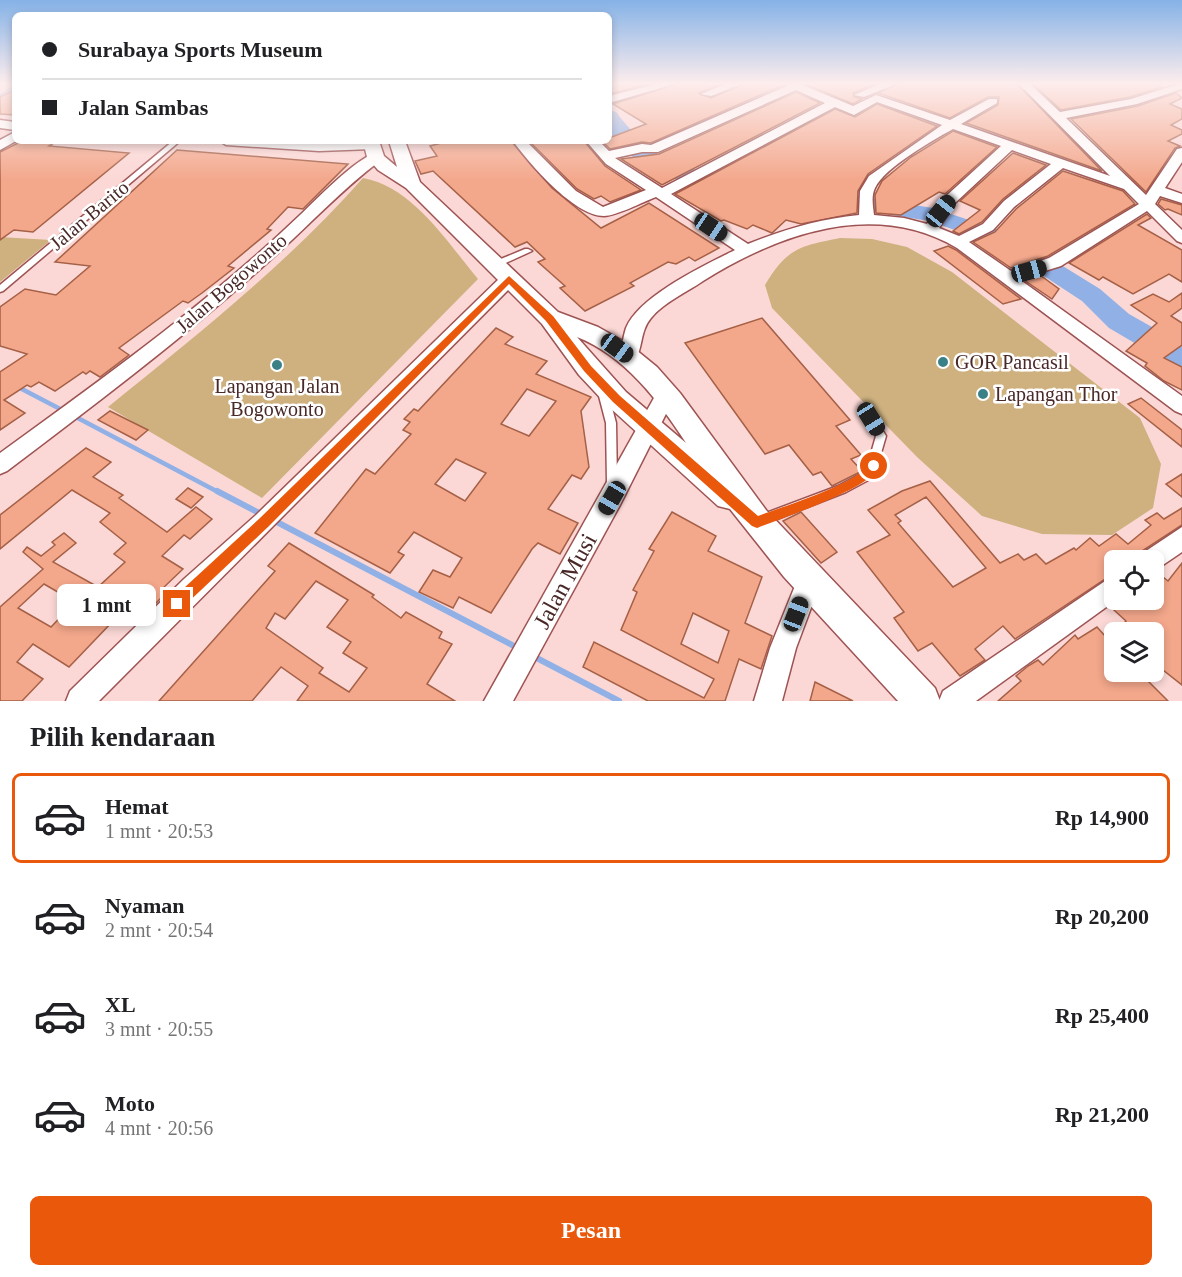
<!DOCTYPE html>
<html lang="id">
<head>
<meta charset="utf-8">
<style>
  :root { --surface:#fff; --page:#f2f2f2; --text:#202124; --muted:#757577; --line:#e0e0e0; --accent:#ea580c }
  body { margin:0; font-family:"Times New Roman",serif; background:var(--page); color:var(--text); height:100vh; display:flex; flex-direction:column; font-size:22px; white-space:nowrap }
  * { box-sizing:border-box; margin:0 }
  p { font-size:20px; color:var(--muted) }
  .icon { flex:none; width:33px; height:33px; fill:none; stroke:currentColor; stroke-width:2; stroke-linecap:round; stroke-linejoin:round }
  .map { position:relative; height:701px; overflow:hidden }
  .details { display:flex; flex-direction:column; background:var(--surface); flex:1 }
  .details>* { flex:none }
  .top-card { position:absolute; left:12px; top:12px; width:600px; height:132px; border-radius:9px; box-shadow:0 3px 9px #0003; display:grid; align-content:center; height:132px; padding:0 30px; background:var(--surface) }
  .fabs { position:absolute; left:1104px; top:550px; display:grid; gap:12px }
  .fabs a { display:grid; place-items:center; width:60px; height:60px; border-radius:9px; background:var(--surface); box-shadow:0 3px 9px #0003; font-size:30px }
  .end { position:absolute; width:27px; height:27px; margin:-14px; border:8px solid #ea580c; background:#fff; box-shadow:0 0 0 3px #fff }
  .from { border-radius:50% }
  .bubble { position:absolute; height:42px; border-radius:9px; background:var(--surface); box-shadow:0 3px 9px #0003; font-size:20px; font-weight:700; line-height:42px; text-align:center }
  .car { position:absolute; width:18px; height:36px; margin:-18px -9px; border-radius:8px; box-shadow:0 0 4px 2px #0007; background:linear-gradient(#222 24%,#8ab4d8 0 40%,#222 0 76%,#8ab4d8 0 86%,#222 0) }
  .top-card b { display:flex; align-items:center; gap:21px; height:57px; font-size:22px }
  .top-card b+b { border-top:2px solid var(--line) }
  .top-card i { width:15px; height:15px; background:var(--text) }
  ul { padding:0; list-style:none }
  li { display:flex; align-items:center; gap:18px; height:90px; margin:0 12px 9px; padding:0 18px; border:3px solid transparent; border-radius:9px }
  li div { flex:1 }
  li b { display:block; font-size:22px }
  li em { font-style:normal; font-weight:700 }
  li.on { border-color:var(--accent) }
  li>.icon { width:54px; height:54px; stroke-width:1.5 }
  h2 { padding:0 30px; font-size:27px; line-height:72px }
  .primary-button { display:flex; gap:12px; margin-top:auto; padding:12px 30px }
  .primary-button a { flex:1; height:69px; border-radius:9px; background:var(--accent); color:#fff; font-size:24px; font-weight:700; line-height:69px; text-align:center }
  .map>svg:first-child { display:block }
  .green { fill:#ceb17f }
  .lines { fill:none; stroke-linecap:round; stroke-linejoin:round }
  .stream-far2 { stroke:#90b0e6; stroke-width:3 }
  .stream-far1 { stroke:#90b0e6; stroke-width:4.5 }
  .stream { stroke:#90b0e6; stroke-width:6 }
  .river { fill:#90b0e6; fill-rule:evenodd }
  .building { fill:#f3a78b; stroke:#a56046; stroke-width:1.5; fill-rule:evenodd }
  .service-casing { stroke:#9e5353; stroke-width:3 }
  .minor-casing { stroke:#9e5353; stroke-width:3 }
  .tertiary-casing { stroke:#9e5353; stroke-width:3 }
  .service { fill:#fff; fill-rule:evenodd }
  .minor { fill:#fff; fill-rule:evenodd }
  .tertiary { fill:#fff; fill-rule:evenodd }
  .route { fill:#ea580c }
  .poi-dot { fill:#398186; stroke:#fff; stroke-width:2 }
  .labels { text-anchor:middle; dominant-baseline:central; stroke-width:5; stroke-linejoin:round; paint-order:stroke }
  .street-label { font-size:20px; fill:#492928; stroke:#fff }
  .poi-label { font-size:20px; fill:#492928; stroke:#fff; text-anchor:start }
  .near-street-label { font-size:24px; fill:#492928; stroke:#fff }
</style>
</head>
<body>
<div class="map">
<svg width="1182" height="701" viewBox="0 0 1182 701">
  <rect width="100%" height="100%" fill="#fbd8d6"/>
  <g class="green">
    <path d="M363,178c50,9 84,64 115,101l-216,219 -154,-91c89,-72 179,-143 255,-229z"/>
    <path d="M0,237l51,3 -51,42z"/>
    <path d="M840,238l32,1 35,8 45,25 188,146 21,46 -8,44 -41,27 -70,-1 -60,-18 -65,-59 -145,-149 -7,-23c22,-37 35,-39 75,-47z"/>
  </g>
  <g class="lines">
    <path class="stream-far2" d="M0,96l15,-10"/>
    <g class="stream-far1">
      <path d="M18,387l46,24"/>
      <path d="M74,416l146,77"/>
    </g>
    <g class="stream">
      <path d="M217,491l46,24"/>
      <path d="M273,520l245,128"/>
      <path d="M531,655l88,46"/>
    </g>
    <g class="river">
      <path d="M609,110l7,2c47,60 65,53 133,69l3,5 -3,5c-34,8 -128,-25 -140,-62 -2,-5 0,-13 0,-19z"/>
      <path d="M820,190l113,18 78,26 89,55 29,25 53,30v24l-10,-3 -63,-37 -27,-27 -87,-57 -66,-23 -117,-19 -3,-5 3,-5z"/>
    </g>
  </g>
  <g class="building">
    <path d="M609,83h43l-43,11z"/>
    <path d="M680,83h43l-24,10 12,5 35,-15h36l1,2 -132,58 -9,-1 -32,7 -8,-8h7v-3l37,-14 -33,-20z"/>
    <path d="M803,83h74l-24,10 1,4 8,2 -9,5z"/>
    <path d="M900,83h116l86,88 -136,-48 32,-18 1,-8h-11l-38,21 -72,-25z"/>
    <path d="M1032,83h121l9,4 -32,10 -69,13z"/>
    <path d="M15,90v25l-15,-1v-17z"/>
    <path d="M796,92l24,11 -158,82 -41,-26 38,-5z"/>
    <path d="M1176,93l6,5 -12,6 12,5v10l-11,6 11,5v4l-14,7 12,5 -5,2 -29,44 -75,-73 67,-13z"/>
    <path d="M877,104l60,22 -69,48 -10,17 -1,22 -56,11 -15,-4 -14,13 -19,-8 -6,4 -23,-9 -3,1 -46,-27 160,-85 20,8z"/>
    <path d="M953,131l44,16 -52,47 -6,-2 -38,23 -25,-2 -1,-18 7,-14 29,-24z"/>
    <path d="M22,141h35l-8,5 80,7 -96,79 -19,-2 -14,10v-88z"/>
    <path d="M449,141h62l41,47 49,40 48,-25 70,45 -24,13 -6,-4 -13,7 -8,-2 -38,21 4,3 -49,25 -25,-23 5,-2 -27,-24 7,-3 -18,-17 -12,5 -82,-76 -12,3 -6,-13 22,-5 -7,-10z"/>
    <path d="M529,141h55l21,25 36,24 -31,12 -9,-6 -7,3 -17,-10z"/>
    <path d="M177,150l171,14 -45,45 -15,-2 -21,22 4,1 -43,36 6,2 -32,25 -14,10 -5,-2 -64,47 10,7 -29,22 -10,-6 -4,3 -3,-2 -28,19 -16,-9 -8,5 -4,-2 -23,15 21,13 -25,17v-58l27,-18 -27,-8v-39l25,-18 31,6 34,-29 -35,-4z"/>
    <path d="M1013,153l33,12 -43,34 -21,23 -23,12 -6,-3 27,-21 -20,-9z"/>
    <path d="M1063,171l60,20 12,13 -87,52 -37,12 -38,-26 22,-10 21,-23z"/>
    <path d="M1161,199l21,6v10l-14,-6 -3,1 -7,-6z"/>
    <path d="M1147,214l4,4 -13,7 44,25v32l-13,-8 -36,20 -30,-17 -4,3 -30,-17z"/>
    <path d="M948,246l8,4 65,49 -18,5 -69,-53z"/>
    <path d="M1040,275l19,14 -7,10 -28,-19z"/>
    <path d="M1182,293v15l-11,8 11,7v22l-18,13 18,9v23l-18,-9 -19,-15 2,-3 -21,-12 31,-28 -26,-18 22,-11 16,8z"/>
    <path d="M762,318l88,102 -14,6 25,29 -10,4 11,12 -30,15 -11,-14 -8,3 -24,-30 -24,9 -80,-111z"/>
    <path d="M496,328l17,9 -8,7 42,17 -11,13 55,23 -10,14 8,56 -8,12 -9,-4 -24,34 30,14 -18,31 -22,-11 -6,6 -41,64 -32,-16 -6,11 -34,-16 14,-22 17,7 12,-19 -48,-26 -16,20 6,3 -14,18 -75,-40 51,-64 9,5 36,-40 -8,-4 7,-8 -6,-3 10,-10 4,2zM527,389l29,12 -27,35 -28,-12zM456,459l30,14 -21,28 -30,-17z"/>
    <path d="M1141,398l41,32v17l-54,-43z"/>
    <path d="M110,411l38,19 -12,10 -38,-20z"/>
    <path d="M86,448l25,14 -18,15 30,18 -4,3 48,34 29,-25 16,12 -22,20 -6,-4 -22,21 21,13 -21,20 5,3 -13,13 -16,-10 -69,72 -36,-23 -16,18 26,17 -21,22h-22v-94l43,-38 -20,-17 4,-5 14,9 14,-11 -3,-3 12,-9 12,10 -23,19 45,25 27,-25 -11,-8 12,-11 -26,-21 10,-9 -38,-23 -72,59v-34zM44,584l31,18 -24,25 -33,-19z"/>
    <path d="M1182,474v23l-16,-13z"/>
    <path d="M930,481l70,82 18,-9 6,6 12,-6 10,10 28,-16 2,2 14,-12 9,8 17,-12 12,10 23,-19 -6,-5 12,-7 7,6 18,-11v17l-40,26 -5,10h-23v12l-99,66 -12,-13 -28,23 10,11 -25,16 -28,-33 -14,8 -24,-33 10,-6 -47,-60 33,-17 -22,-25 34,-19zM926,497l60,71 -33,19 -55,-64 3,-2 -6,-6z"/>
    <path d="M188,488l15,9 -12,11 -15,-9z"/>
    <path d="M672,512l44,24 -8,15 54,26 -17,46 27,13 -11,33 -22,-10 -14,42h-77l-65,-34 11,-25 110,56 10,-19 -93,-49 16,-38 -4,-2 21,-39 -5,-2zM693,613l36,18 -11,32 -37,-19z"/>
    <path d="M801,512l36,40 -16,11 -38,-42z"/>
    <path d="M289,543l85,52 -2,2 29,21 5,-6 36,20 -3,6 13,6 -25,40 28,17h-158l11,-15 -27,-19 -29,34h-93l116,-130 -7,-5zM316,581l32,19 -21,27 24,15 -8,11 24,15 -18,24 -30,-19 4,-5 -57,-40 9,-15 10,6z"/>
    <path d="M1182,563v122l-28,-22v-30h-39l11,-12 -12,-11 13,-10h27v-27l3,-1 11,9z"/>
    <path d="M1097,627l17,19v26h25l29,29h-170l23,-20 -5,-5 12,-10 10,-6 5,5 32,-30 3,4z"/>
    <path d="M815,682l38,19h-43z"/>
  </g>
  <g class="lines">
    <g class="service-casing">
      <g id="service">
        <path d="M173,141h7l-177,150 -3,1v-7z"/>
        <path d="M525,249h3l4,2 -35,16h-6l-1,-2 1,-2z"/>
        <path d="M604,392l3,1 2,3 7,27 1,60 -1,3 -4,2 -4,-2 -1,-3 -1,-60 -7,-27 2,-3z"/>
        <path d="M871,415l3,1 12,20 -12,41 -28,15 -84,33 -4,-1 -2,-4 2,-4 80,-30 28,-15 10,-35 -10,-17 2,-3z"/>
      </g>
    </g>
    <g class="minor-casing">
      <g id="minor">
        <path d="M660,83h18l-69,20v-7z"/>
        <path d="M728,83h16l-33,13 -10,-2z"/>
        <path d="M784,83h14l55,23 23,-11 74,25 39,-21h8v4l-36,21 149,52 -92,-93h11l31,29 71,-13 51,-16v6l-45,15 -71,14 80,77 31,-46 5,-1v14l-17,26 17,6v9l-22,-7 -5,8 27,26v13l-5,-2 -30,-30 -86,55 -42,13 163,117v18l-7,-3 -218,-163c-83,-49 -179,-14 -254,33 -16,11 -40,22 -52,37 -11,13 -8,29 -16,43h-12l-3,-5c2,-9 3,-19 6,-28 13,-32 79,-63 109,-78l-79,-53c-13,5 -40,19 -52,19 -30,0 -75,-53 -91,-75h13l50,50 27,16 43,-17 -40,-26 -20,-23h13l10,10 33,-7 9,1 136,-59zM796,90l29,13 -163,85 -47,-30 27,-6h16zM877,102l65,23 -73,51 -9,15 -1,24c-39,4 -74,14 -111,29l-77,-50 164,-87 19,8zM953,129l48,17 -56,51 -18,27 -23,-6 -30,-3c-1,-9 -3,-19 1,-27 10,-21 57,-47 78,-59zM1012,150l39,14 -47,37 -21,23 -24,12 -20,-8 16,-25zM1063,168l61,21 15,15 -90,54 -38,13 -42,-29 24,-12 21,-23z"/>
        <path d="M882,83h16l-34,14 -10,-2z"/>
        <path d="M0,120l15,2v8l-15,-2z"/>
        <path d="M15,132l1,9 -16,9v-10z"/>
        <path d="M220,141h152l6,4 -6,4 -53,2 -93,-6z"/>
        <path d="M376,153l5,1v6c-44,33 -80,74 -122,110 -80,71 -166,136 -252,201l-7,3v-21c103,-75 207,-149 299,-237 16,-15 57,-58 77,-63z"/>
        <path d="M509,274l6,1 2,4 -2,4 -416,418h-33l4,-10 114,-112 72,-64 247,-240z"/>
        <path d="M666,387l7,2 3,5 -56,111 -107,196h-29l175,-312z"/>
        <path d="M1182,527v25l-28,19v-10h-15l4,-8z"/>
        <path d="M809,569l8,4 4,8 -25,67 -14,53h-28l16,-53 27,-67 4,-8z"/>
        <path d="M1114,575l2,25 -140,101h-37l4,-10z"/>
      </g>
    </g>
    <g class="tertiary-casing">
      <path id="tertiary" d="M363,141h16l5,15 13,11 -8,-26h16l15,41 138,130 40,15 32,18 27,22 23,26 86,117 169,178 5,13h-42l-114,-124 -54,-68 -12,-3 -110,-100 -29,-31 -37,-51 -136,-136 -28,-18 -11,-13zM577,337c48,19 82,64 109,106l-60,-51z"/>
    </g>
    <use href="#service" class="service"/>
    <use href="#minor" class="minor"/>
    <use href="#tertiary" class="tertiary"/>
  </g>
  <linearGradient id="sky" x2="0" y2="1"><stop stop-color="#85b2e7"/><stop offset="0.46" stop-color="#fdeded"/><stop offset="1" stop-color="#fdeded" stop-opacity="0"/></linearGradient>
  <rect width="1182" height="181" fill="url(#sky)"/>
  <path class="route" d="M509,276l44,40 38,50 29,30 138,120c26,-10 100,-32 112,-53h9c6,21 -103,57 -122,65l-5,-2 -139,-124 -29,-31 -38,-50 -37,-37 -240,242 -87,82h-10v-9l88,-81z"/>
  <g class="poi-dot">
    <circle cx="943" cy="362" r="6"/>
    <circle cx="277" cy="365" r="6"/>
    <circle cx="983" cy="394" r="6"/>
  </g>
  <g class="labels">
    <g class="street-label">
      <text transform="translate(89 215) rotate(-40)">Jalan Barito</text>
      <text transform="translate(231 283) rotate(-41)">Jalan Bogowonto</text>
    </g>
    <g class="poi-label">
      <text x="955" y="362">GOR Pancasil</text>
      <text x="277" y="386" text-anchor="middle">Lapangan Jalan<tspan x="277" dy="23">Bogowonto</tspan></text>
      <text x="995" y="394">Lapangan Thor</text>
    </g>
    <g class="near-street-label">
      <text transform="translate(565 581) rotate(-61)">Jalan Musi</text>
    </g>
  </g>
</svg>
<div class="fabs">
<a><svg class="icon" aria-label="locate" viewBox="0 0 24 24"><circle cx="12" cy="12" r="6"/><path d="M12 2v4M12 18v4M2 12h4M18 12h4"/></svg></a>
<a><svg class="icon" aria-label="layers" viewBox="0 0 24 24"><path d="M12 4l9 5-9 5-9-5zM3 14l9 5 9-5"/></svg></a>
</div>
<i class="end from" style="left:874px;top:466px"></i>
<i class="end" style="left:177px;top:604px"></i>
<div class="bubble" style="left:57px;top:584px;width:99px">1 mnt</div>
<i class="car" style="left:941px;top:211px;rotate:39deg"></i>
<i class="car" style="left:711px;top:227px;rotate:124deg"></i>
<i class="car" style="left:1029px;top:271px;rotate:75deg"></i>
<i class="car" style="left:617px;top:348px;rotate:126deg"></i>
<i class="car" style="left:871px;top:419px;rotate:148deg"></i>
<i class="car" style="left:612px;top:498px;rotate:210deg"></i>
<i class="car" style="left:796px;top:614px;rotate:21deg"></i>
<div class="top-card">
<b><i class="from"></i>Surabaya Sports Museum</b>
<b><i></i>Jalan Sambas</b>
</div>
</div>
<section class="details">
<h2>Pilih kendaraan</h2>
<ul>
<li class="on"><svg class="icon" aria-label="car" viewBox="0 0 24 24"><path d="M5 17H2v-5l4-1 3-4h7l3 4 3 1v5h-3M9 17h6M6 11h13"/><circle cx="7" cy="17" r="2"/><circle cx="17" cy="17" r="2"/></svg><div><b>Hemat</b><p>1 mnt · 20:53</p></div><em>Rp 14,900</em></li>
<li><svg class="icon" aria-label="car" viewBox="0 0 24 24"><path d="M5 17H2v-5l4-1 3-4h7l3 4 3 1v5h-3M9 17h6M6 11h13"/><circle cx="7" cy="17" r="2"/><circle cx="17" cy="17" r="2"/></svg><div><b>Nyaman</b><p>2 mnt · 20:54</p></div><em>Rp 20,200</em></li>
<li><svg class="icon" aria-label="car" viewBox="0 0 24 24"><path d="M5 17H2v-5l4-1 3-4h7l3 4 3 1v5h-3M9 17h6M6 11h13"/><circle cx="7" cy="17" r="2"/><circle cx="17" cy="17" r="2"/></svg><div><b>XL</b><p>3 mnt · 20:55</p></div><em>Rp 25,400</em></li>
<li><svg class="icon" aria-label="car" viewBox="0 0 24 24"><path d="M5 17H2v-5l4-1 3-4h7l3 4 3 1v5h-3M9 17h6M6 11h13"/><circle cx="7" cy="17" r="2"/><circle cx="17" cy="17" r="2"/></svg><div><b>Moto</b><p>4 mnt · 20:56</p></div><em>Rp 21,200</em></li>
</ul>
<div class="primary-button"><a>Pesan</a></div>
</section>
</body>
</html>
